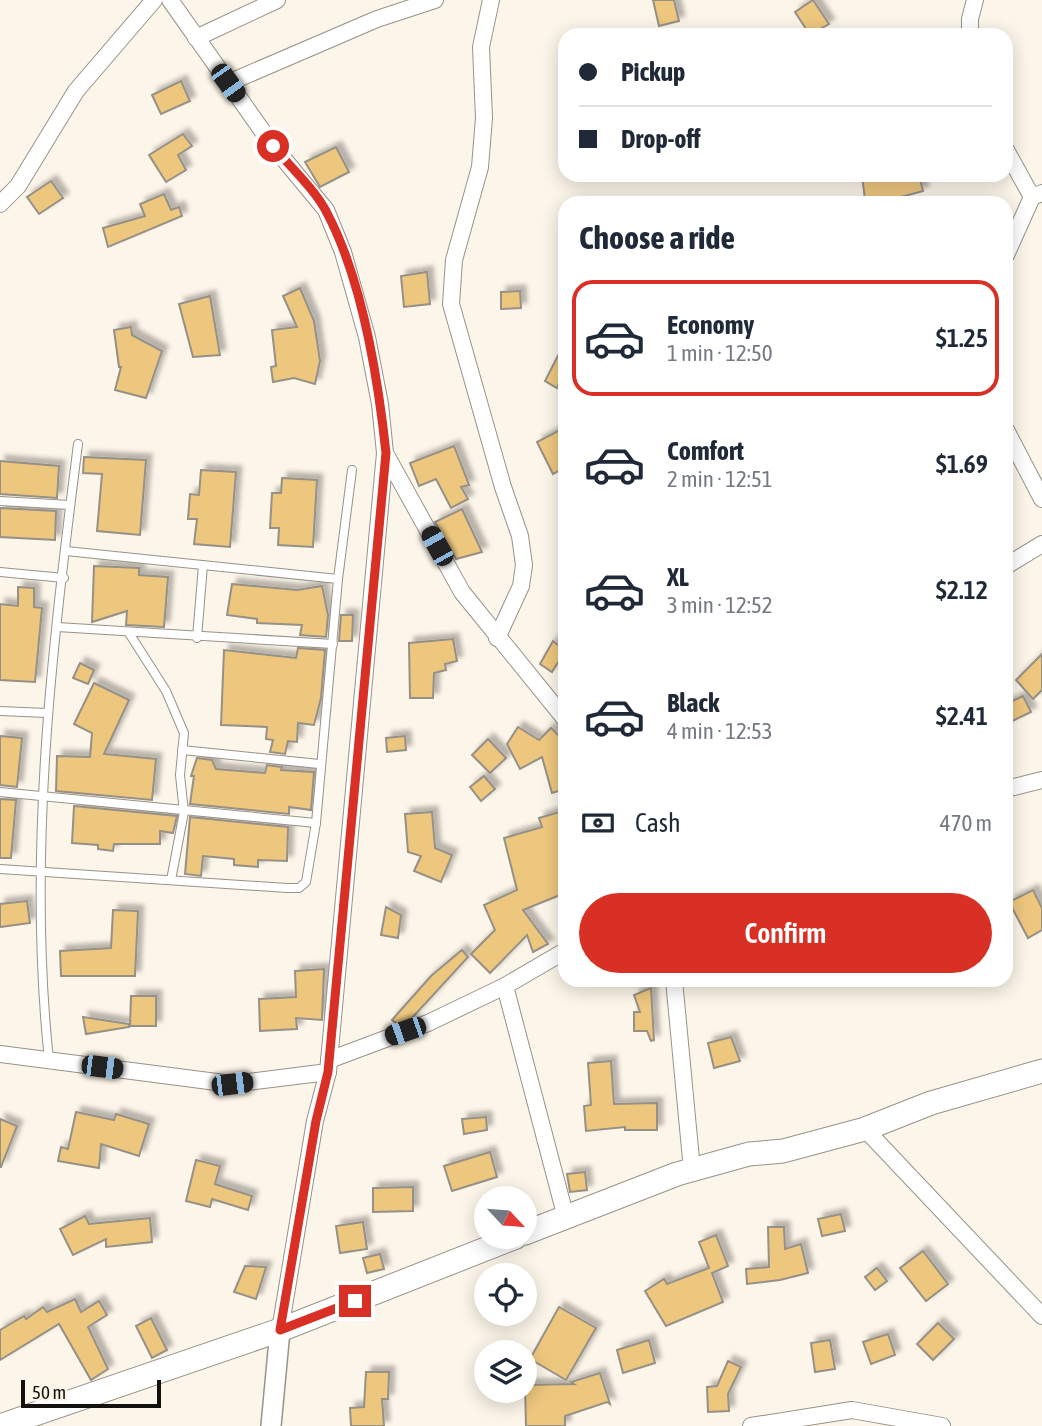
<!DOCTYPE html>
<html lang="en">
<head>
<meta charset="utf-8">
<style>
  :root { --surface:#fff; --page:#f6f6f7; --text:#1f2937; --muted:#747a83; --line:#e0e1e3; --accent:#d93025 }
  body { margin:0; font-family:"Asap Condensed",sans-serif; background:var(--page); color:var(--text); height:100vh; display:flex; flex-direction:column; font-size:26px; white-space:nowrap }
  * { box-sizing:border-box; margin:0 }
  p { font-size:23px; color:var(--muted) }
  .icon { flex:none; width:38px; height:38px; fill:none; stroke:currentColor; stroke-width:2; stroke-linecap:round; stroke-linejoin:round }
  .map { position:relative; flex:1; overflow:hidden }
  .details { position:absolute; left:558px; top:196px; width:455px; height:791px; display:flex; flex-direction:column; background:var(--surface); border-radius:21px; box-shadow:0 4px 18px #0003 }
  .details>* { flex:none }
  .guide { position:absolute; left:558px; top:28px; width:455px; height:154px; border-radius:21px; box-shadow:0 4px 18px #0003; display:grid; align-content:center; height:154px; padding:0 21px; background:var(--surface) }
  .needle { width:46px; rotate:116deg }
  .tools { position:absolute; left:474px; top:1186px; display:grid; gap:14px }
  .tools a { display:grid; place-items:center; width:63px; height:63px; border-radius:50%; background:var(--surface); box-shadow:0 4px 18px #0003; font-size:35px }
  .scale { position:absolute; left:21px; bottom:18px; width:140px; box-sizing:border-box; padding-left:7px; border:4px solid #13110d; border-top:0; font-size:19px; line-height:24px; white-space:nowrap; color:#13110d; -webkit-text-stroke:5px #fcf5e9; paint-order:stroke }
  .end { position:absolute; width:32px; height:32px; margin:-16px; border:9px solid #d93025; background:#fff; box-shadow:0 0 0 4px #fff }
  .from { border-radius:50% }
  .car { position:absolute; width:21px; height:42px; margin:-21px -10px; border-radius:9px; box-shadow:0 0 5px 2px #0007; background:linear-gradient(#222 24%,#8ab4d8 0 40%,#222 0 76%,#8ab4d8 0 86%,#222 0) }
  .guide b { display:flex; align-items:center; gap:24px; height:66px; font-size:26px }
  .guide b+b { border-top:2px solid var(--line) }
  .guide i { width:18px; height:18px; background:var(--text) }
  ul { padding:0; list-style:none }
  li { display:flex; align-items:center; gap:21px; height:116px; margin:0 14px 10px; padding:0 7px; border:4px solid transparent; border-radius:21px }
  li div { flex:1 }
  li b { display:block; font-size:26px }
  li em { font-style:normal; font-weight:600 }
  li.current { border-color:var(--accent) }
  li>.icon { width:63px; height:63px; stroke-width:1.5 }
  h2 { padding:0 21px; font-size:32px; line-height:84px }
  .pay { display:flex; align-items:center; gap:18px; height:77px; padding:0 21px; font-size:26px }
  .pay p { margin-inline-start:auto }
  .action { display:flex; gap:14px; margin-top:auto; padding:14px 21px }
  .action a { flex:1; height:80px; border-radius:42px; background:var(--accent); color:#fff; font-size:28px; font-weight:600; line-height:80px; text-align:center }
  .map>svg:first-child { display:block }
  .building { fill:#eec77f; stroke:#969086; stroke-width:2; filter:url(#shadow) }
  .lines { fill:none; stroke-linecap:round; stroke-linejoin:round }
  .service-casing { stroke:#989288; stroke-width:10 }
  .minor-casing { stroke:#989288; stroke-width:18 }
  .tertiary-casing { stroke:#989288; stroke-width:22 }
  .secondary-casing { stroke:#989288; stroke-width:25 }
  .service { stroke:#fff; stroke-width:8 }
  .minor { stroke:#fff; stroke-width:16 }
  .tertiary { stroke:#fff; stroke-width:19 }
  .secondary { stroke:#fff; stroke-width:23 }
  .route { stroke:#d93025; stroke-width:9 }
</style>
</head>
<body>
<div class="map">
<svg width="1042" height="1426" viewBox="0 0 1042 1426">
  <defs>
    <filter id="shadow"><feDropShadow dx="5.5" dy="-5.5" stdDeviation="2" flood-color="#0004"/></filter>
  </defs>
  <rect width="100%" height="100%" fill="#fcf5e9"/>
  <g class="building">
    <path d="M653,0h21l5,21 -20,5z"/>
    <path d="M813,0l16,24 -19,11 -15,-23z"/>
    <path d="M181,81l9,20 -29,13 -9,-19z"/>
    <path d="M183,134l9,12 -14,9 8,15 -20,12 -17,-27z"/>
    <path d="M336,147l13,25 -29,15 -15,-25z"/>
    <path d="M862,175h57l4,16 -22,6 -36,3z"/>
    <path d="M51,181l12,17 -24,16 -12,-17z"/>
    <path d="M164,194l7,16 8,-3 3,9 -74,31 -5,-19 42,-12 -5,-12z"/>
    <path d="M427,272l3,32 -26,3 -3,-31z"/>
    <path d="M300,288l14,33 6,40 -5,23 -21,-6 -21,4 -2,-15 5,-1 -4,-36 25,-3 -14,-31z"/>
    <path d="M520,291l1,17 -20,1v-17z"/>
    <path d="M210,296l10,59 -27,2 -14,-53z"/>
    <path d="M131,327l1,8 30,16 -16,47 -31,-8 6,-23h-2l-5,-37z"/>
    <path d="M565,342v30l-8,16 -12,-7z"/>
    <path d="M558,431l7,14v22l-12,7 -16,-32z"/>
    <path d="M454,446l15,39 -8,2 7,12 -17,9 -15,-29 -17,7 -9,-23z"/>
    <path d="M84,457l62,3 -6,75 -43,-4 5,-57 -19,-1z"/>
    <path d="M0,461l59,5 -2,32 -57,-4z"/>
    <path d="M201,470l35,2 -6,75 -36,-3 3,-25h-9l2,-25 9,1z"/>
    <path d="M282,478l35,2 -4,67 -35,-2 1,-17h-9l2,-35h9z"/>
    <path d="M0,508l56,3 -1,29 -55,-3z"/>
    <path d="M462,509l20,43 -26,7 -21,-37z"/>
    <path d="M94,566l45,2v7l29,2 -4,50 -38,-2 1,-14 -35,11z"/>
    <path d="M232,584l65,6 25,-4 6,29 -2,22 -26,-2 2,-10 -45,-2v-4l-30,-4z"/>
    <path d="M18,587l16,1v19l8,1 -7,74 -35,-2v-76l18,2z"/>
    <path d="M341,615h12l-1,26h-13z"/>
    <path d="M453,639l4,22 -12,3 1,6 -12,3 -1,25h-23l-1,-55z"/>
    <path d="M553,641l12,10 -13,21 -12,-8z"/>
    <path d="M298,648l27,2 -4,48 -7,27 -16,-2 -1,19 -9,-1 -3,13 -15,-2 3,-12 -7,-1 1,-12 -46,-2 3,-75 72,8z"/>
    <path d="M1042,654v36l-9,9 -17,-19z"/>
    <path d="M80,663l14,7 -6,14 -15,-6z"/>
    <path d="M94,683l35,17 -25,54 52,5 -4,41 -96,-9 1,-35 33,1 2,-24 -18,-9z"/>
    <path d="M1023,696l8,16 -25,12v-20z"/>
    <path d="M518,727l21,13 12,-12 14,14v47l-13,4 -10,-36 -22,12 -13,-25z"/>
    <path d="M0,736l22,2 -5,49 -17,-2z"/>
    <path d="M405,736l1,14 -19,2 -1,-14z"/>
    <path d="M488,739l18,19 -16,15 -18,-18z"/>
    <path d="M197,758l15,2 4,9 49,4 2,-8 15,2 -1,3 33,2 -3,38 -22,-3v7l-99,-10 4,-28h-3z"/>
    <path d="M484,776l11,13 -14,12 -11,-14z"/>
    <path d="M0,799l16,1 -5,58h-11z"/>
    <path d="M74,806l103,10 -4,17 -13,-2v13h-46l-1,7 -15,-2v-4l-26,-2z"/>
    <path d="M563,811l2,82 -42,17 25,34 -15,8 -6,-17 -37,38 -19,-19 24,-24 -11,-25 33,-15 -13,-52 38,-11 -3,-9z"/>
    <path d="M432,812l3,36 17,7 -11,27 -27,-11 7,-15 -13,-4 -3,-38z"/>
    <path d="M190,817l98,10 -1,34 -29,-1v7l-24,-2v-6l-31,-3 -2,20 -16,-2z"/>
    <path d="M1033,890l9,18v22l-14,8 -19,-36z"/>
    <path d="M27,901l3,22 -30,4v-23z"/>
    <path d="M386,907l15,8 -3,23 -17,-3z"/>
    <path d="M113,910l25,1 -3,65h-74l-1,-25 51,-3z"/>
    <path d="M462,950l6,7 -56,61 -15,6 -5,-4 39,-44z"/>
    <path d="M324,969l-2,51 -26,-2 1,11 -37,2 -1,-32 37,-2 -1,-26z"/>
    <path d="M651,988l3,52 -3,1 -4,-10h-13v-19h6l-6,-17z"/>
    <path d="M131,996h25v30h-26z"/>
    <path d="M83,1017l46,7v3l-43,7z"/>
    <path d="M731,1037l9,24 -26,7 -6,-25z"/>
    <path d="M611,1061l3,43 43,-1v27h-32v-3l-39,4 -2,-25 7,-1 -3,-42z"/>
    <path d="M76,1112l38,8 2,-6 33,10 -10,32 -38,-12 -2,24 -41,-7 3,-14 7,2z"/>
    <path d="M486,1117l1,13 -23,4 -2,-15z"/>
    <path d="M0,1119l17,7 -16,41h-1z"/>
    <path d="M490,1152l7,25 -45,14 -8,-25z"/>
    <path d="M196,1160l24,6 -5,18 37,12 -4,14 -36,-11 -2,8 -24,-6z"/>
    <path d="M585,1172l2,18 -17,2 -3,-18z"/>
    <path d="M413,1187v24l-40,1v-24z"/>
    <path d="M841,1214l4,17 -23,5 -4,-17z"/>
    <path d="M85,1216l4,8 61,-6 2,24 -46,5v-8l-33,16 -13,-26z"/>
    <path d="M363,1222l4,27 -27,4 -4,-27z"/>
    <path d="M768,1227h16l1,22 16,-5 7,29 -28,7 -33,4 -1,-15 23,-2z"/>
    <path d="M716,1235l12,31 -16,7 11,29 -57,24 -21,-35 19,-12 3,5 42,-16 -10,-26z"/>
    <path d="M923,1251l25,33 -22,17 -26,-33z"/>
    <path d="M380,1254l4,15 -17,4 -4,-15z"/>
    <path d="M245,1266l21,1 -10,32 -22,-7z"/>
    <path d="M877,1268l10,13 -12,9 -10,-13z"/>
    <path d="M75,1299l6,13 18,-11 8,14 -19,12 20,42 -17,11 -32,-56 -59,36v-30l24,-14 2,3 17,-12 4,5z"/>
    <path d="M559,1307l37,21 -30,52 -36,-21z"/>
    <path d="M151,1318l16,32 -15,8 -16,-32z"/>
    <path d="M938,1323l16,16 -21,21 -16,-16z"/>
    <path d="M888,1334l7,21 -24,9 -8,-22z"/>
    <path d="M649,1340l6,23 -32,10 -6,-23z"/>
    <path d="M830,1340l5,29 -20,3 -4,-29z"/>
    <path d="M728,1361l13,6 -13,27 1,17 -21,1 -1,-25 10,-1z"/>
    <path d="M366,1372h23l-1,27h-6l2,27h-33l-1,-18 14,-1z"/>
    <path d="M600,1373l10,31 -3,-2 -42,14v10h-39l-1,-41 49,-1 -3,-2z"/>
  </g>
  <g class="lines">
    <g class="service-casing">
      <g id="service">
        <path d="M0,501l70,4"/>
        <path d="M66,551l272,28"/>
        <path d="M0,572l64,6"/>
        <path d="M57,627l276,17"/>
        <path d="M129,633l37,58 18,42 -4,42 4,37 -13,68"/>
        <path d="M197,638l6,-73"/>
        <path d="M0,711l47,2"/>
        <path d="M182,750l137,14"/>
        <path d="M0,792l316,31"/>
        <path d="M0,869l287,19h12l7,-6 10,-59 22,-244 14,-109"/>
        <path d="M49,1060c-22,-205 3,-412 29,-616"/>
      </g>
    </g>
    <g class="minor-casing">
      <g id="minor">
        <path d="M170,0l103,146 53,64 17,42 24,85 13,67 5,49 -57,619 -13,49 -35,209"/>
        <path d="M491,0l-10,47 3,71 -4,49 -26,93 -3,44 52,183 17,49 4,29 -3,21 -24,52"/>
        <path d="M970,35v-16l5,-19"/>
        <path d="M196,38l81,-38"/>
        <path d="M228,83l149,-64 58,-19"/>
        <path d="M1006,150l26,47"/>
        <path d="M0,204l18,-18 58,-95 78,-91"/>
        <path d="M1006,255l26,-58 10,-4"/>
        <path d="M1006,430l36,69"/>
        <path d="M385,453l77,139 103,127"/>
        <path d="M1006,566l36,-22"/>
        <path d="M1006,789l36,-9"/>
        <path d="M674,980l18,190"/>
        <path d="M505,986l61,232"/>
        <path d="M0,1054l232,30 96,-12"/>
        <path d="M329,1060l99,-37 77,-37 60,-35"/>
        <path d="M865,1129l177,187"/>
        <path d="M751,1426l101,-16 90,16"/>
      </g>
    </g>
    <g class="tertiary-casing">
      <path id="tertiary" d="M271,1426l9,-96"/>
    </g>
    <g class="secondary-casing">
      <g id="secondary">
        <path d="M525,1233l152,-59 72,-20 34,-3 82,-22 66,-26 111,-32"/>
        <path d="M0,1426l280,-96 236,-93"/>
      </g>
    </g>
    <use href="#service" class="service"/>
    <use href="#minor" class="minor"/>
    <use href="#tertiary" class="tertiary"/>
    <use href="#secondary" class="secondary"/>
  </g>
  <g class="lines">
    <path class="route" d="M273,146c17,21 42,43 54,67 35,66 51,165 59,240l-58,619 -12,49 -36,209 75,-29"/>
  </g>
</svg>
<div class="tools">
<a><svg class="needle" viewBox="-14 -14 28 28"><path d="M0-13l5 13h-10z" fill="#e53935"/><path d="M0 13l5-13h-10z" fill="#747a83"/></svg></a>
<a><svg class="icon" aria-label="locate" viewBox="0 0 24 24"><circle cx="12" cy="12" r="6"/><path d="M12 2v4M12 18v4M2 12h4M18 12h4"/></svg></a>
<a><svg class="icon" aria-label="layers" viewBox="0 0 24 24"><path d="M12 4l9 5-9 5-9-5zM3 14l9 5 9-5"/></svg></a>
</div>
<div class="scale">50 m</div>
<i class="end from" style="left:273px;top:146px"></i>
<i class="end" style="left:355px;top:1301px"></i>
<i class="car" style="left:228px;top:83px;rotate:144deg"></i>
<i class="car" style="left:437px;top:546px;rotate:331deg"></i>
<i class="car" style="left:405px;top:1031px;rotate:251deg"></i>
<i class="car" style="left:102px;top:1067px;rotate:97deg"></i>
<i class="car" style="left:232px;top:1084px;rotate:83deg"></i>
<div class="guide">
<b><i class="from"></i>Pickup</b>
<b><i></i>Drop-off</b>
</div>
<section class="details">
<h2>Choose a ride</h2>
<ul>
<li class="current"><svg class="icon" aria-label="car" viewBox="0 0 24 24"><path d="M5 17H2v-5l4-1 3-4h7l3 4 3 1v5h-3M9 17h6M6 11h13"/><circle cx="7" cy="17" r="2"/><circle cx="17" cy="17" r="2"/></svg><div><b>Economy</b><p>1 min · 12:50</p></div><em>$1.25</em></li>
<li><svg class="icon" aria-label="car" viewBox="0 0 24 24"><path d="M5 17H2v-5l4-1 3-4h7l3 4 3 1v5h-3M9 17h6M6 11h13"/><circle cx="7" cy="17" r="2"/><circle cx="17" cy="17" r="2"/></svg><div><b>Comfort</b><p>2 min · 12:51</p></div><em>$1.69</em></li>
<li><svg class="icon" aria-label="car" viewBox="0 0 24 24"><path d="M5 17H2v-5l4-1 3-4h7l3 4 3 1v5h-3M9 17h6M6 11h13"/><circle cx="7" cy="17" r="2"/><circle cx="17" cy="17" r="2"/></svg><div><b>XL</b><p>3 min · 12:52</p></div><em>$2.12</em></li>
<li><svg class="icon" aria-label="car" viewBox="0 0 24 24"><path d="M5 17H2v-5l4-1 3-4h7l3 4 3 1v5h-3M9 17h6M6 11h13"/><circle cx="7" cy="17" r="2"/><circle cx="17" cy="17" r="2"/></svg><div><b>Black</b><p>4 min · 12:53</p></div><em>$2.41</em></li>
</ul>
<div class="pay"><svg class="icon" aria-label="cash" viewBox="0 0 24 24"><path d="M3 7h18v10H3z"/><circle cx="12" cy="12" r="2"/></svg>Cash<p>470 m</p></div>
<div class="action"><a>Confirm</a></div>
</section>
</div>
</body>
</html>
